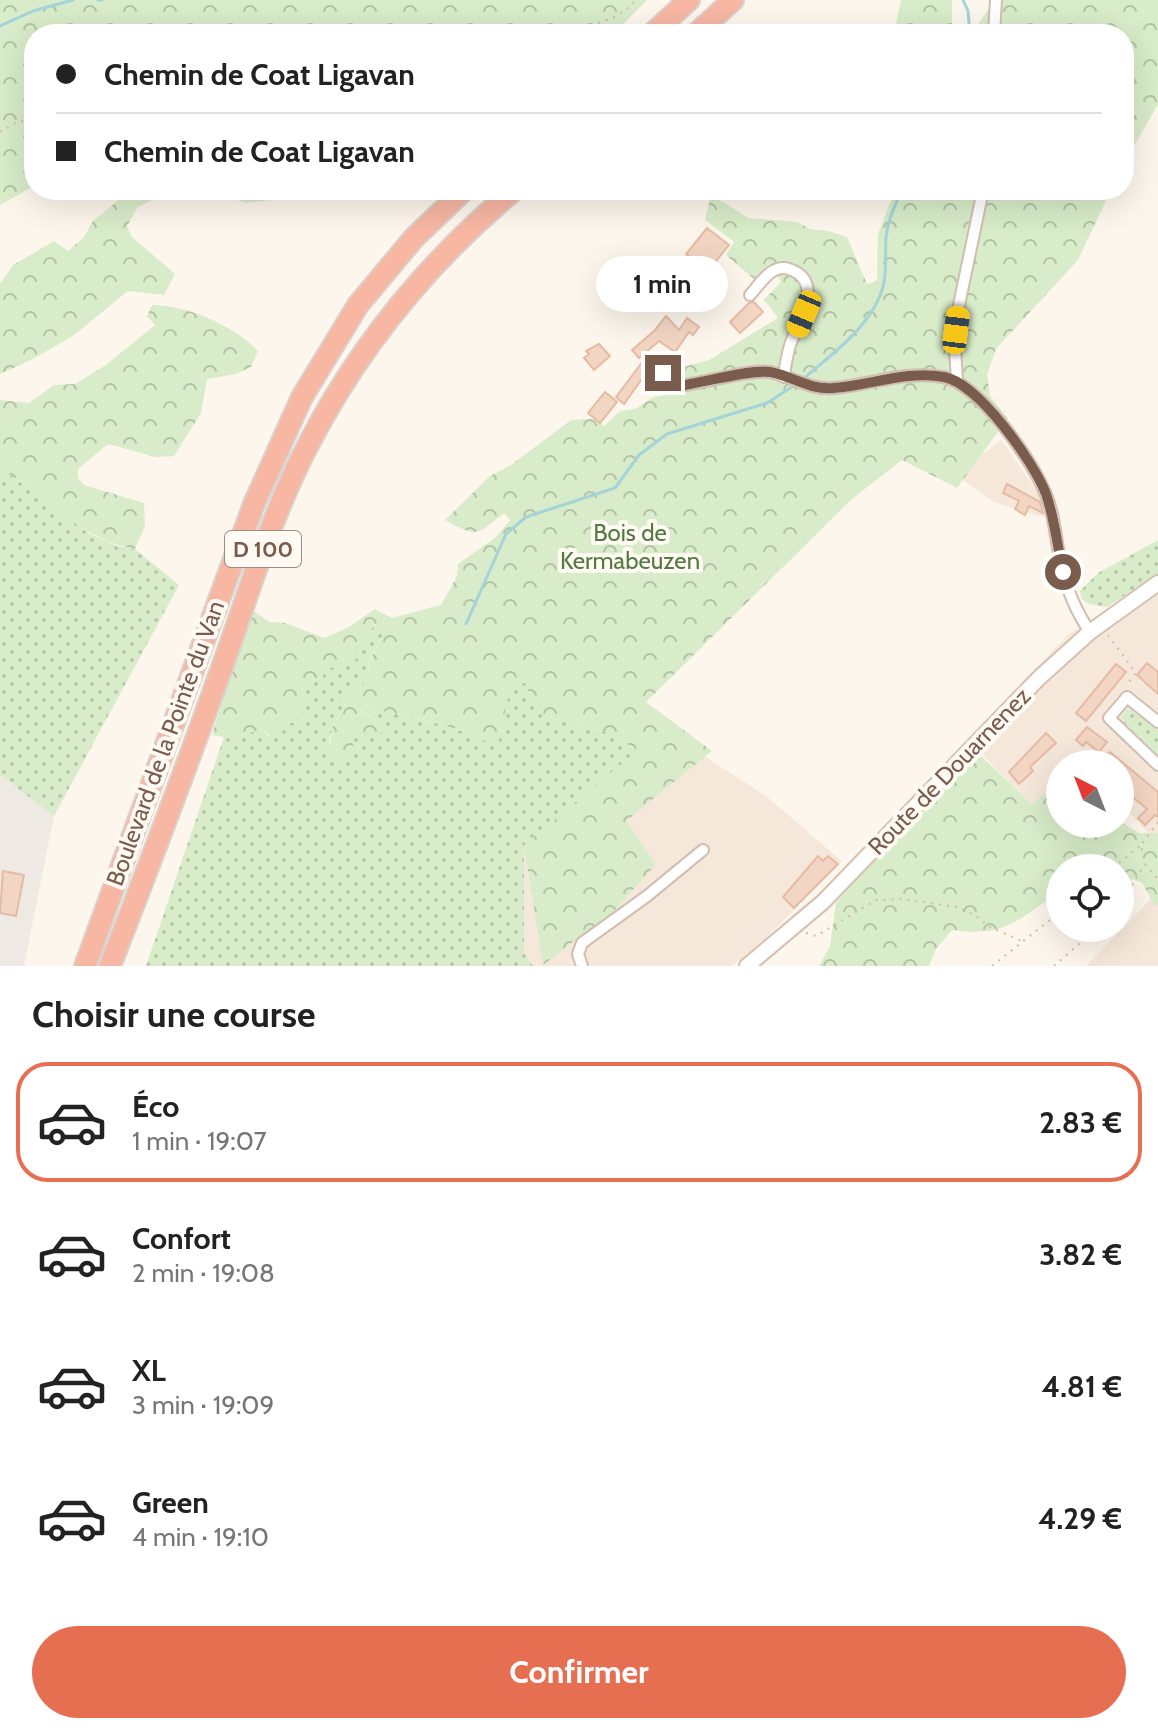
<!DOCTYPE html>
<html lang="fr">
<head>
<meta charset="utf-8">
<style>
  :root { --surface:#fff; --page:#f2f2f2; --text:#222; --muted:#767676; --line:#e0e0e0; --accent:#e76f51 }
  body { margin:0; font-family:Cabin,sans-serif; background:var(--page); color:var(--text); height:100vh; display:flex; flex-direction:column; font-size:30px; white-space:nowrap }
  * { box-sizing:border-box; margin:0 }
  p { font-size:26px; color:var(--muted) }
  .icon { flex:none; width:44px; height:44px; fill:none; stroke:currentColor; stroke-width:2; stroke-linecap:round; stroke-linejoin:round }
  .map { position:relative; height:966px; overflow:hidden }
  .drawer { display:flex; flex-direction:column; background:var(--surface); flex:1 }
  .drawer>* { flex:none }
  .guide { position:absolute; left:24px; top:24px; width:1110px; height:176px; border-radius:32px; box-shadow:0 8px 32px #0002; display:grid; align-content:center; height:176px; padding:0 32px; background:var(--surface) }
  .needle { width:52px; rotate:318deg }
  .buttons { position:absolute; left:1046px; top:750px; display:grid; gap:16px }
  .buttons a { display:grid; place-items:center; width:88px; height:88px; border-radius:50%; background:var(--surface); box-shadow:0 8px 32px #0002; font-size:40px }
  .end { position:absolute; width:36px; height:36px; margin:-18px; border:10px solid #7a5c4d; background:#fff; box-shadow:0 0 0 4px #fff }
  .from { border-radius:50% }
  .bubble { position:absolute; height:56px; border-radius:28px; background:var(--surface); box-shadow:0 8px 32px #0002; font-size:26px; font-weight:800; line-height:56px; text-align:center }
  .car { position:absolute; width:24px; height:48px; margin:-24px -12px; border-radius:10px; box-shadow:0 0 6px 2px #0007; background:linear-gradient(#f5c518 24%,#345 0 40%,#f5c518 0 76%,#345 0 86%,#f5c518 0) }
  .guide b { display:flex; align-items:center; gap:28px; height:76px; font-size:30px }
  .guide b+b { border-top:2px solid var(--line) }
  .guide i { width:20px; height:20px; background:var(--text) }
  ul { padding:0; list-style:none }
  li { display:flex; align-items:center; gap:24px; height:120px; margin:0 16px 12px; padding:0 16px; border:4px solid transparent; border-radius:32px }
  li div { flex:1 }
  li b { display:block; font-size:30px }
  li em { font-style:normal; font-weight:800 }
  li.active { border-color:var(--accent) }
  li>.icon { width:72px; height:72px; stroke-width:1.5 }
  h2 { padding:0 32px; font-size:36px; line-height:96px }
  .cta { display:flex; gap:16px; margin-top:auto; padding:16px 32px }
  .cta a { flex:1; height:92px; border-radius:48px; background:var(--accent); color:#fff; font-size:32px; font-weight:800; line-height:92px; text-align:center }
  .map>svg:first-child { display:block }
  .residential { fill:#f5e8da }
  .industrial { fill:#efe9e4 }
  .grass { fill:url(#grass-dots) }
  .forest { fill:url(#forest-crowns) }
  .lines { fill:none; stroke-linecap:round; stroke-linejoin:round }
  .stream { stroke:#a5d3da; stroke-width:3 }
  .building { fill:#f3d5c3; stroke:#e6bba3; stroke-width:2 }
  .street-casing { stroke:#d1beb0; stroke-width:14 }
  .secondary-casing { stroke:#d6c0b0; stroke-width:18 }
  .highway-casing { stroke:#dad1cd; stroke-width:24 }
  .path { stroke:#d9b8a5; stroke-width:2; stroke-dasharray:2 6; stroke-linecap:butt }
  .street { stroke:#fff; stroke-width:10 }
  .secondary { stroke:#fff; stroke-width:14 }
  .highway { stroke:#f7b7a3; stroke-width:20 }
  .route { stroke:#7a5c4d; stroke-width:10 }
  .labels { text-anchor:middle; dominant-baseline:central; stroke-width:8; stroke-linejoin:round; paint-order:stroke }
  .shield { fill:#fffaf3; stroke:#a28b7f; stroke-width:2 }
  .shield-label { font-size:22px; font-weight:bold; fill:#7a5c4d }
  .park-label { font-size:24px; fill:#537a41; stroke:#fffaf3 }
  .street-label { font-size:24px; fill:#7a5c4d; stroke:#fffaf3 }
</style>
</head>
<body>
<div class="map">
<svg width="1158" height="966" viewBox="0 0 1158 966">
  <defs>
    <pattern id="grass-dots" width="8" height="8" patternUnits="userSpaceOnUse" patternTransform="scale(2)"><rect width="8" height="8" fill="#d8ecc9"/><path d="M2 2h.1M6 6h.1" fill="none" stroke="#b4c2a5" stroke-width="1.8" stroke-linecap="round"/></pattern>
    <pattern id="forest-crowns" width="20" height="18" patternUnits="userSpaceOnUse" patternTransform="scale(2)"><rect width="20" height="18" fill="#d8ecc9"/><path d="M2 6a3 3 0 1 1 6 0M12 15a3 3 0 1 1 6 0" fill="none" stroke="#b4c2a5"/></pattern>
  </defs>
  <rect width="100%" height="100%" fill="#fdf6ec"/>
  <g class="residential">
    <path d="M1001,440l40,57 4,21 -52,-16 -37,-27z"/>
    <path d="M1158,574v270l-38,-42v-38h-60v37l-17,18 -75,-80 99,-103z"/>
    <path d="M695,750l71,46 76,65 -80,81 -30,24h-199l-9,-13v-108z"/>
    <path d="M1158,892v74h-72z"/>
  </g>
  <path class="industrial" d="M0,775l54,41 -30,150h-24z"/>
  <g class="grass">
    <path d="M8,473l82,61 27,12 18,3 44,36 -125,231 -54,-41v-296z"/>
    <path d="M1158,540v34l-51,33 -18,-3 -8,-6 -1,-7 18,-18z"/>
    <path d="M380,621l8,3 -19,38 -1,14 -9,15 -12,-1 -4,9 4,2 -14,25 -4,18 24,-5 24,-18 -16,-11 3,-2c46,8 92,17 133,38l15,-70 14,8 6,18 15,15 59,15 33,19 -115,94v108l9,13h-387l78,-229 39,-7 5,6 16,-11 20,-6 -2,-35 19,-6 8,-10c45,-7 24,-27 51,-47z"/>
    <path d="M1127,709l7,2 24,19v25l-35,-33 -1,-6z"/>
  </g>
  <g class="forest">
    <path d="M0,0h647l-34,34h-579v152l-34,19z"/>
    <path d="M901,0h51v34h-58z"/>
    <path d="M1003,0h155v104l-34,60v-130h-152l15,-23 14,-3z"/>
    <path d="M107,190h220l-22,6 -60,7 -21,-8 -70,4 -16,8 -11,19 4,10 44,38 -11,21 -36,-4 -55,45 -42,24 -31,14v-90l13,-19 41,-24 14,10 16,-14 9,-16 26,-21z"/>
    <path d="M895,190h216l-33,70 -82,89 -9,25 3,22 18,22 -51,70 -55,-28 -50,39 -206,203 66,49 -86,70 30,43 -42,47 -71,54 -19,-120 114,-95 -32,-18 -59,-15 -15,-15 -6,-18 -13,-8 -16,71c-41,-23 -87,-31 -133,-39l-3,3 16,10 5,11 -3,4 -8,1 -6,-4 -12,6 1,17 -14,10 -12,-8 5,-32 14,-24 -5,-5 1,-3 4,-4 12,1 9,-15 1,-13 19,-39 -8,-3 -7,5 -19,37 -25,5 -8,10 -19,6 2,35 -20,6 -2,9 -8,5 -11,-9 -39,7 -12,-2 38,-126 20,13 15,1 40,15 24,-11 26,-18 17,9 49,-13 16,-29 1,-12 38,-27 14,-17 -6,-7c-29,23 -26,25 -59,7l45,-44 21,-11 60,-45 21,-1 12,7 16,-15 15,-2 19,-12 22,-4v-24l33,-9 69,-42 -14,-18 17,-18 -7,-14 -20,11 -28,-24 8,-13 -29,-22 6,-25 38,23 48,4 13,7 18,2 19,6 20,47 10,-3 1,-47z"/>
    <path d="M152,305c35,0 83,21 106,46l-7,16 -15,7 -29,5 -6,34 -27,43 -18,1 -48,-13 -30,25v9l6,7 60,18 1,23 -10,23c-52,-9 -85,-48 -127,-76l-8,6v-79l29,3 25,-18 21,-1 31,-19 49,-40 -8,-9z"/>
    <path d="M979,754l53,51 28,-25v44h60v-3l19,12h19v70l-3,3 -13,-23 -9,-4 -13,8v-19h-60v24c-43,27 -53,46 -108,38l-16,19 -7,17h-110l11,-20 6,-43 28,-34z"/>
  </g>
  <g class="lines">
    <g class="stream">
      <path d="M98,0h4"/>
      <path d="M963,0l5,11 2,23"/>
      <path d="M0,26l33,-15 40,-11"/>
      <path d="M801,381c29,-26 71,-54 82,-94 4,-15 2,-34 3,-50 2,-17 8,-32 17,-47"/>
      <path d="M466,624l40,-90 20,-17 89,-29 24,-33 28,-21 100,-31 28,-18"/>
    </g>
  </g>
  <g class="building">
    <path d="M707,228l22,17 -20,25 11,10 -6,7 -11,-9 -13,16 -9,-7 18,-22 -13,-11z"/>
    <path d="M754,302l9,10 -23,21 -10,-11 19,-19z"/>
    <path d="M666,316l13,14 8,-12 12,9 -6,8 -4,-3 -14,20 -16,-11 -20,17 -7,-8 22,-19z"/>
    <path d="M599,344l11,12 -16,14 -10,-12 5,-4 -3,-3z"/>
    <path d="M643,361l8,5 -27,38 -8,-7z"/>
    <path d="M605,392l12,10 -17,21 -12,-10z"/>
    <path d="M1007,484l33,18 3,11 -14,-7 -4,9 -10,-6 4,-8 -16,-8z"/>
    <path d="M1147,663l11,9v22l-21,-19z"/>
    <path d="M1116,664l10,8 -40,49 -10,-8z"/>
    <path d="M1087,727l20,15 -8,10 -13,-10 -3,4 -7,-6z"/>
    <path d="M1046,733l10,10 -26,24 3,4 -14,13 -10,-12z"/>
    <path d="M1110,752l48,40v25l-3,-2 -10,10 -7,-7 9,-9 -25,-21 4,-6 -6,-5v-13h-23z"/>
    <path d="M818,856l5,5 5,-5 10,8 -44,44 -11,-11z"/>
    <path d="M3,871l21,4 -8,41 -16,-3z"/>
  </g>
  <g class="lines">
    <g class="street-casing">
      <g id="street">
        <path d="M994,34l2,-34"/>
        <path d="M750,295c10,-11 22,-32 39,-26 37,12 9,54 1,76 -3,11 -5,21 -6,32"/>
        <path d="M663,364c1,17 6,21 22,21 22,-3 65,-16 84,-13 24,4 37,18 65,16 36,-3 72,-18 109,-11 35,6 86,79 100,111 11,22 12,47 17,71 5,26 15,51 30,73"/>
        <path d="M957,380l-2,-31 3,-39 25,-120"/>
        <path d="M1158,722l-31,-25 -18,21 49,47"/>
        <path d="M582,966l-4,-12 4,-11 65,-47 56,-46"/>
      </g>
    </g>
    <g class="secondary-casing">
      <path id="secondary" d="M747,966l76,-64 216,-224 51,-46 68,-49"/>
    </g>
    <g class="highway-casing">
      <g id="highway">
        <path d="M652,34l37,-34"/>
        <path d="M696,34l37,-34"/>
        <path d="M85,966l169,-462 48,-107 56,-92 56,-67 50,-48"/>
        <path d="M110,966c37,-95 73,-189 107,-285 29,-78 51,-158 89,-232 51,-100 122,-187 208,-259"/>
      </g>
    </g>
    <g class="path">
      <path d="M519,34c41,-8 86,0 117,-34"/>
      <path d="M0,132l17,-10 17,-3"/>
      <path d="M1108,635l28,38 -9,11"/>
      <path d="M1158,822l-17,23 4,19 13,15"/>
      <path d="M1113,868l27,-22"/>
      <path d="M1120,906l24,-41"/>
      <path d="M806,933l10,3 60,-36 29,-1 51,8 19,8 15,12 34,15"/>
      <path d="M992,966l68,-54"/>
      <path d="M1054,966l43,-38"/>
    </g>
    <use href="#street" class="street"/>
    <use href="#secondary" class="secondary"/>
    <use href="#highway" class="highway"/>
  </g>
  <g class="lines">
    <path class="route" d="M663,373l9,12h13c21,-3 66,-16 85,-13 23,4 37,18 64,16 37,-3 73,-18 110,-11 34,6 90,85 102,117 9,25 11,52 17,78"/>
  </g>
  <g class="labels">
    <rect class="shield" x="225" y="531" width="76" height="36" rx="6"/>
    <g class="shield-label">
      <text x="263" y="549">D 100</text>
    </g>
    <g class="park-label">
      <text x="630" y="532">Bois de<tspan x="630" dy="28">Kermabeuzen</tspan></text>
    </g>
    <g class="street-label">
      <text transform="translate(165 743) rotate(-70)">Boulevard de la Pointe du Van</text>
      <text transform="translate(949 771) rotate(-46)">Route de Douarnenez</text>
    </g>
  </g>
</svg>
<div class="buttons">
<a><svg class="needle" viewBox="-14 -14 28 28"><path d="M0-13l5 13h-10z" fill="#e53935"/><path d="M0 13l5-13h-10z" fill="#767676"/></svg></a>
<a><svg class="icon" aria-label="locate" viewBox="0 0 24 24"><circle cx="12" cy="12" r="6"/><path d="M12 2v4M12 18v4M2 12h4M18 12h4"/></svg></a>
</div>
<i class="end from" style="left:1063px;top:572px"></i>
<i class="end" style="left:663px;top:373px"></i>
<div class="bubble" style="left:596px;top:256px;width:132px">1 min</div>
<i class="car" style="left:804px;top:314px;rotate:203deg"></i>
<i class="car" style="left:956px;top:330px;rotate:7deg"></i>
<div class="guide">
<b><i class="from"></i>Chemin de Coat Ligavan</b>
<b><i></i>Chemin de Coat Ligavan</b>
</div>
</div>
<section class="drawer">
<h2>Choisir une course</h2>
<ul>
<li class="active"><svg class="icon" aria-label="car" viewBox="0 0 24 24"><path d="M5 17H2v-5l4-1 3-4h7l3 4 3 1v5h-3M9 17h6M6 11h13"/><circle cx="7" cy="17" r="2"/><circle cx="17" cy="17" r="2"/></svg><div><b>Éco</b><p>1 min · 19:07</p></div><em>2.83 €</em></li>
<li><svg class="icon" aria-label="car" viewBox="0 0 24 24"><path d="M5 17H2v-5l4-1 3-4h7l3 4 3 1v5h-3M9 17h6M6 11h13"/><circle cx="7" cy="17" r="2"/><circle cx="17" cy="17" r="2"/></svg><div><b>Confort</b><p>2 min · 19:08</p></div><em>3.82 €</em></li>
<li><svg class="icon" aria-label="car" viewBox="0 0 24 24"><path d="M5 17H2v-5l4-1 3-4h7l3 4 3 1v5h-3M9 17h6M6 11h13"/><circle cx="7" cy="17" r="2"/><circle cx="17" cy="17" r="2"/></svg><div><b>XL</b><p>3 min · 19:09</p></div><em>4.81 €</em></li>
<li><svg class="icon" aria-label="car" viewBox="0 0 24 24"><path d="M5 17H2v-5l4-1 3-4h7l3 4 3 1v5h-3M9 17h6M6 11h13"/><circle cx="7" cy="17" r="2"/><circle cx="17" cy="17" r="2"/></svg><div><b>Green</b><p>4 min · 19:10</p></div><em>4.29 €</em></li>
</ul>
<div class="cta"><a>Confirmer</a></div>
</section>
</body>
</html>
